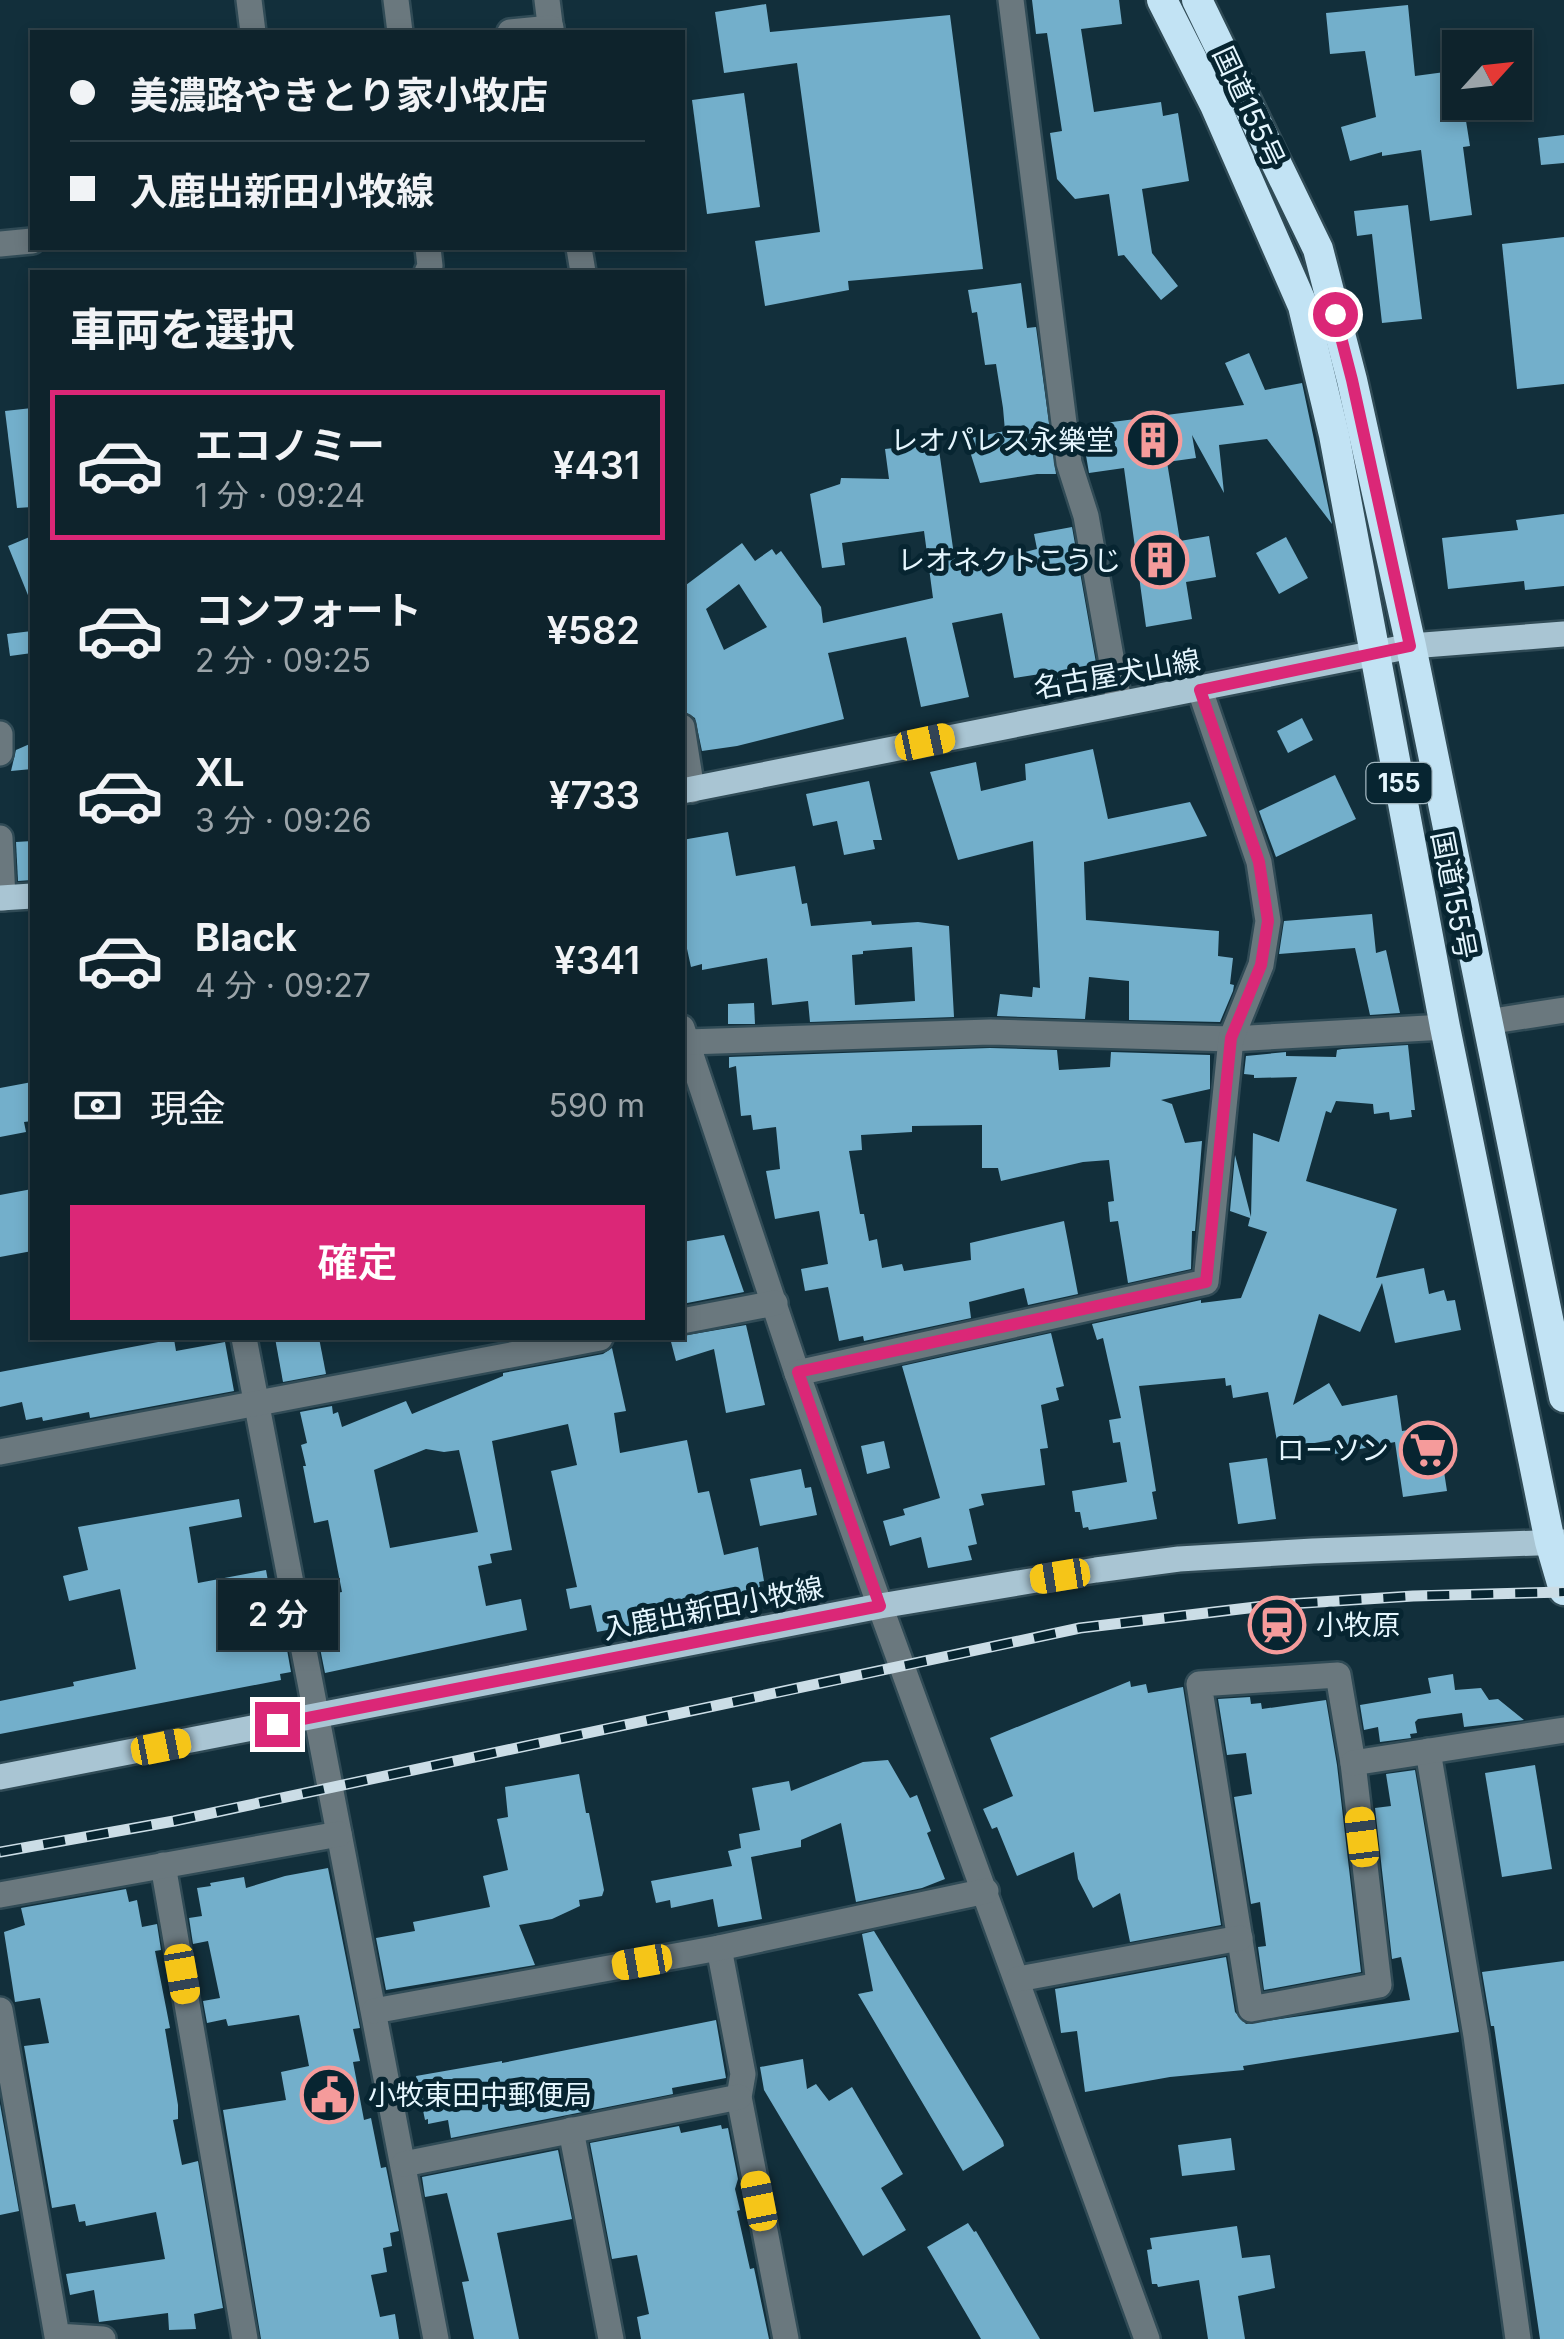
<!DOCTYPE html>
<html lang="ja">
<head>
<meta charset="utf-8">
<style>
  :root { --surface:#0e232c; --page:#1c2f38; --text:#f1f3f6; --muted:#9ba4a9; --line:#2e4048; --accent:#db2777 }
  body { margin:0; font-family:Inter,"Noto Sans JP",sans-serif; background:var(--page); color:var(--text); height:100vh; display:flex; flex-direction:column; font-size:38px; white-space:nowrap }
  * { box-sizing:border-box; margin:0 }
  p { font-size:32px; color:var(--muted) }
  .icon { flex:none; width:55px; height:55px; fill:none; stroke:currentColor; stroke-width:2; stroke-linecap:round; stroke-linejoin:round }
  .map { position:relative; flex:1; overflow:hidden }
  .sheet { position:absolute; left:30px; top:270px; width:655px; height:1070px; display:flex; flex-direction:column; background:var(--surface); border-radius:0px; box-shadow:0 5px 15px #0003,0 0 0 2px var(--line) }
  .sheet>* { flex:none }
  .hud { position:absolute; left:30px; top:30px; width:655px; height:220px; border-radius:0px; box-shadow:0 5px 15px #0003,0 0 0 2px var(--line); display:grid; align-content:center; height:220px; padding:0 40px; background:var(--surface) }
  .needle { width:65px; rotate:63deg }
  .fabs { position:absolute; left:1442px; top:30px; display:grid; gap:20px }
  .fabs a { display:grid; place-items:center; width:90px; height:90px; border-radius:0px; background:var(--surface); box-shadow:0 5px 15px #0003,0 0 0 2px var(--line); font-size:50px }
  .end { position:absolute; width:45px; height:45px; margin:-22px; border:12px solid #db2777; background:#fff; box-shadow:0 0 0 5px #fff }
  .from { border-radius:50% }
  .bubble { position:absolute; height:70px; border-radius:0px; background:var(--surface); box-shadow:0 5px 15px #0003,0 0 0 2px var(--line); font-size:32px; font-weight:600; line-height:70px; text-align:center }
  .car { position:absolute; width:30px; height:60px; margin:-30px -15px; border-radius:12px; box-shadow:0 0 8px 2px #0007; background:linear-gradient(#f5c518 24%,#345 0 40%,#f5c518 0 76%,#345 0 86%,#f5c518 0) }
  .hud b { display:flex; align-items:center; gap:35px; height:95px; font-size:38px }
  .hud b+b { border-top:2px solid var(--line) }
  .hud i { width:25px; height:25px; background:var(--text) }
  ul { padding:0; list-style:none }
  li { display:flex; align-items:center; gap:30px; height:150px; margin:0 20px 15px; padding:0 20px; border:5px solid transparent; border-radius:0px }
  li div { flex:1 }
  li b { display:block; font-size:38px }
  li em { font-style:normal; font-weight:600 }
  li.active { border-color:var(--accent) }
  li>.icon { width:90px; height:90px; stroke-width:1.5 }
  h2 { padding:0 40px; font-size:45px; line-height:120px }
  .pay { display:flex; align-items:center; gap:25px; height:110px; padding:0 40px; font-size:38px }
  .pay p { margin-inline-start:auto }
  .cta { display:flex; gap:20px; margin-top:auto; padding:20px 40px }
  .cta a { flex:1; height:115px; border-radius:0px; background:var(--accent); color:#fff; font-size:40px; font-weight:600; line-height:115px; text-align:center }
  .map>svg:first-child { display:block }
  .building { fill:#73afcb; fill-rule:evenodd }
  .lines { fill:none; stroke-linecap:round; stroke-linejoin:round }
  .minor-casing { stroke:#304b56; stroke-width:30 }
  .major-casing { stroke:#304b56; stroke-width:30 }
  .highway-casing { stroke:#304b56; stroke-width:35 }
  .minor { stroke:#6a787e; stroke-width:25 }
  .major { stroke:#a9c5d3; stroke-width:25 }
  .highway { stroke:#c2e3f4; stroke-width:30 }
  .rail-casing { stroke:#cbdde6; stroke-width:11 }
  .rail { stroke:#072531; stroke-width:8; stroke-dasharray:22; stroke-linecap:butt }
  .route { stroke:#db2777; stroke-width:12 }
  .labels { text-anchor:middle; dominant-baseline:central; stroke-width:10; stroke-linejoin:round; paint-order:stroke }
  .shield { fill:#072531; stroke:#a2b7c0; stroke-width:2.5 }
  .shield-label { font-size:25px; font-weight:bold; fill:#e5f6fe }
  .street-label { font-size:28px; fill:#e5f6fe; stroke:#072531 }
  .poi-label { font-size:28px; fill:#e5f6fe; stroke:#072531; text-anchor:end }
</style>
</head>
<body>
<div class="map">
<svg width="1564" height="2339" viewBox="0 0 1564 2339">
  <rect width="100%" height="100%" fill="#122f3b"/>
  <g class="building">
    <path d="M1032,0h87l3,24 -41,5 13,83 67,-10 2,14 15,-3 11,68 -47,8 10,64 26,33 -17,14 -37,-45 -6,1 -9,-62 -34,5 -18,-20 -7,-46 12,-2 -15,-98 -11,1z"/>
    <path d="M766,4l4,28 180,-17 33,254 -135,12 1,9 -84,16 -10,-65 65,-9 -23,-169 -73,10 -9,-61z"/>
    <path d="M1408,5l7,71 30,-4 5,30h13l7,44 -7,1 9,68 -42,6 -9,-71 -39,6v-4l-32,9 -9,-34 35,-10 -11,-66 -35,3 -4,-41z"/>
    <path d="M744,93l16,114 -53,7 -15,-114z"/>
    <path d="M1564,135v28l-23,2 -3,-27z"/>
    <path d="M1408,205l14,114 -40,4 -10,-89 -15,2 -3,-25z"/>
    <path d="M1564,237v147l-47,5 -15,-145z"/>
    <path d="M1021,283l6,45 9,-1 20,147h-19l-57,9 -14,-44 39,-8 -2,-23 -7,-44 -11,1 -8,-53 -5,1 -4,-23z"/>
    <path d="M1249,353l16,37 37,-7 30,141 -65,-85 -48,6 5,48 -32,-58 4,23 -29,4 13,79 29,-5 7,41 -30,5 6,37 -46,8 -22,-159 -35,5 -8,-47 163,-21 -19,-42z"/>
    <path d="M32,408v99l-15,1 -12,-97z"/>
    <path d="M938,443l18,126 81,-20 -3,-15 38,-7 26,147 -43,7 -2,-9 -39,6 -12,-65 -50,10 17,74 -48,10 -15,-70 -78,16 16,66 -107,27 -35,5 -7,-33 -12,-7 -1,-4v-119l60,-45 13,18 17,-12 4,6 5,-4 40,56 2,16 110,-25 -9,-67 -82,12 3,22 -23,3 -12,-74 30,-10 1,-6 48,1 -4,-30zM739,584l28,43 -43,23 -18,-41z"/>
    <path d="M1564,514v72l-39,4 -1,-9 -76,8 -6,-51 76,-8 -2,-10z"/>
    <path d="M32,536v69l-24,-59z"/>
    <path d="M1286,537l22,41 -29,16 -23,-41z"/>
    <path d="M32,631v22l-22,3 -3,-22z"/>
    <path d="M1302,718l11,22 -25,13 -11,-22z"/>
    <path d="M32,743v26l-21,2 5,-21z"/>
    <path d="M1093,749l15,70 82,-17 17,34 -123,26 2,58 133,11 -1,25 15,2 -3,26 4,1 -1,6 -13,31 -91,-2v-39l-40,-4 -4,42 -88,-3 3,-22 32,3 1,-10 7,1 -7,-147 -75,19 -28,-88 46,-10 5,29 45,-11 -1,-16z"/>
    <path d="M1335,775l21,44 -80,38 -17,-46z"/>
    <path d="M869,781l13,59h-9l2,9 -31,6 -7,-34 -24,5 -7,-32z"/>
    <path d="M728,832l8,44 59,-10 7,38 5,-1 4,23 60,-5 1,4 46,-3 31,4 5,91 -144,5 -2,-21 -36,4 -5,-47 -65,12v-6l-11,3 -9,-41v-86zM912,947l3,54 -60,4 -3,-50 11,-1v-3z"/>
    <path d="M32,841v39l-14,1 -2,-39z"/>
    <path d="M1372,914l4,39 10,-3 14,63 -30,2 -15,-67 -76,6 5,-33z"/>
    <path d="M754,1003l1,21h-27v-20z"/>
    <path d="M1408,1045l7,65h-4l1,7 -22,3 -1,-8 -15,2 -1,-10 -37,-3 -5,12 -5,-2 -20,70 91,28 -21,69 48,-10 5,26 15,-4 3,11 8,-1 6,30 -66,13 -13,-60 -22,49 -41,-18 -26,91 36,-22 13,23 55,-11 5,36 35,-5 10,65 -44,6 -8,-55 -60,12 -3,-14 -52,9 -1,3 -11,-60 -35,6 -2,-13 -5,1 -1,-8 -86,8 17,105 -4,1 5,27 -68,11 -1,-3 -5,1 -3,-16h-5l-3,-21 55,-9 -7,-40 -7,1 -4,-23 12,-2 -18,-80 -6,2 -5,-16 109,-24v3l40,-5 26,-66 -19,-6 2,-8 -20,-7 5,-56 16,62 2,-84 26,9 18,-65 -43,1v-3l-10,-1 2,-18 40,-4v4l50,1 1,-7 5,-1z"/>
    <path d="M990,1048l67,2 2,20 51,-3 1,-15 99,3v34l-49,11 11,4 13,39 17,-2 -7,90h-3l-1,38 -63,14 -10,-62 -8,1 -2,-20 6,-1 -5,-41 -26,2 -82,19 -3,-13h-16v-43l-70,1v6l-51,3 1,15 -13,1 11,63h4l5,27 8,-2 5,29 20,-4 2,7 67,-11 -1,-17 94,-22 14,73 -50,11 -4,-17 -55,14 2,16 -107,23 -1,-5 -24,5 -11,-54 -23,4 -4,-22 27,-5 -9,-53 -44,8 -9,-48 14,-2 -4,-42 -23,3 -2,-15 -10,1 -5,-50 -7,2v-11z"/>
    <path d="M32,1082v39l-8,1 2,10 -26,5v-49z"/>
    <path d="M32,1189v62l-32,6v-62z"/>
    <path d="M724,1235l20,57 -62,12v-62z"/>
    <path d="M746,1325l19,80 -39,8 -12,-64 -38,12 -6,-23z"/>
    <path d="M1051,1333l13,53 -8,2 3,12 -18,5 7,43 -8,1 5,36 -64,9 3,11 -15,4 8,35 -9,2 4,14 -44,8 -7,-31 -31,9 -7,-25 22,-6 -2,-6 37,-11 -38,-132z"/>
    <path d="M275,1338h44l7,36 -43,8z"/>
    <path d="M174,1339l2,12 49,-9 9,49 -144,27 -1,-6 -46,9 -1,-4 -16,3 -4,-18 -22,5v-35z"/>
    <path d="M612,1348l14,63 -12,2 6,40 67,-13 11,53 11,-2 15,64 34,-8 6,34 -5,1 3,18 -165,32 -6,-27 -21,4 -4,-20 11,-2 -26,-116 26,-6 -9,-41 -76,17 20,109 -22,4 2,9 -14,3 8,40 35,-7 6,31 -202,43 -7,-35 7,-2 -7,-40 24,-4 -14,-72 -14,3 -11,-57h3l-5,-21 6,-2 -7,-31 32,-6 1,8 5,-2 4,15 64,-26 6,13 91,-38v-3l100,-19zM426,1449l18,3 15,-2 19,82 -88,16 -16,-78z"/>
    <path d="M884,1441l6,27 -23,6 -6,-28z"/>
    <path d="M1267,1458l9,61 -38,5 -9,-61z"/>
    <path d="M801,1469l4,19 6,-1 6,28 -57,11 -10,-47z"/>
    <path d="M239,1499l3,18 -53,10 9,56 68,-13 6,33 -6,1 8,40h12l5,28 -11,2 1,6 -281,54v-33l74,-15 -1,-4 63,-13 -16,-80 -51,12 -6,-25 25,-6 -10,-43z"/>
    <path d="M1453,1674l2,16 26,-2 8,12 9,-1 26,21 -60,7 -2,-14 -44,6 -3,3 2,11 -7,1 1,4 -31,4 -2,-15 -14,3 -4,-25 71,-12 -3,-15z"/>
    <path d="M1130,1681l1,6 15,-3 2,9 35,-6 38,238 -91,17 -10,-49 -27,15 -15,-29 -4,-27 -57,24 -20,-49 -5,2 -9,-20 30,-13 -23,-58z"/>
    <path d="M1250,1697l1,7 10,-1 1,6 64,-9 11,65 24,207 -97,18 -6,-43 8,-1 -6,-44 -9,2 -17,-107 18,-3 -6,-41 -19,2 -9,-56z"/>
    <path d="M888,1760l22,38 7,-3 14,36 -4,2 18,46 -23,9 -66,14 -15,-79 -40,17v7l-50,10 11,62 -44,8 -5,-28 -42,9 -1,-8 -14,3 -5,-22 81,-15 -4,-15 13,-3 -2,-14 21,-4 -8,-42 37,-7 2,10 72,-29z"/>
    <path d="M1535,1765l17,104 -50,8 -17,-104z"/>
    <path d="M1415,1770l44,262 -216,34 1,4 -74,7 -85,15 -8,-61 -16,2 -6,-44 171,-32 9,55 11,12 164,-24 -9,-43 -9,2 -17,-151 16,-2 -5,-32z"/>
    <path d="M579,1774l7,39h3l15,77 -2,6 -23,4 1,6 -28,13 -33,6 16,40 -149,25 -10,-52 39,-7 -2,-9 77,-15 -7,-31 25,-6 -11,-51 11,-2 -3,-30z"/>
    <path d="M328,1868l32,160 -7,1 7,32 -7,1 11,58 7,-2 10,50 5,-1 13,64 -9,2 2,13 -9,2 4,24 -16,3 9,42 15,-3 4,25h-138l-38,-229 63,-10 -5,-28 28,-6 -10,-51 -71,11 -2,-7 -19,4 -4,-22 17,-3 -12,-57 -15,3 -4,-26 13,-2 -5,-28 14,-2 -1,-3 34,-6 2,11 39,-12z"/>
    <path d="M126,1889l3,13 8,-2 5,27 15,-3 4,26 -6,1 15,77 -5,1 13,76v14l-5,1 9,45 16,-4 25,147 -29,6 2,15 -27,1 -1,-17 -69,9 -5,-32 -24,5 -4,-21 99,-15 -9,-47 -70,14 -1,-5 -6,1 -4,-18 -23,4 -28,-162 25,-3 -9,-45 -25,4 -11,-70 21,-7 -4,-17z"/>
    <path d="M874,1931l129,210 1,5 -41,25 -105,-177 15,-3 -11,-57z"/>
    <path d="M1564,1961v378h-24l-46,-313h-3l-9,-54z"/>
    <path d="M716,2020l10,58 -54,10 1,6 -222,44 -3,-18 -20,4v-5l-3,1 -9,-44 86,-15v2z"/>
    <path d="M803,2059l4,30 9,-5 13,17 23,-14 51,87 -22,14 25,42 -43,26 -99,-166 -4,-23z"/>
    <path d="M0,2104l19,107 -19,4z"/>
    <path d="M721,2125l1,4 6,-1 10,51 -3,10 5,21 -3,1 13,58 4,-1 15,71h-128l-4,-22 12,-3 -12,-59 -25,4 -22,-116 89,-17 2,7z"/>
    <path d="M1231,2138l4,32 -53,6 -4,-31z"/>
    <path d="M558,2150l14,69 -75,14 22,106h-45l-12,-57 7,-1 -22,-88 -22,4 -3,-20z"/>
    <path d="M968,2223l6,9 2,-1 64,108h-59l-54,-92z"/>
    <path d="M1237,2226l5,32 28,-3 5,33 -37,8 7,43h-37l-9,-59 -41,7 -1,-3h-5l-5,-34 5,-1 -2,-11z"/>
  </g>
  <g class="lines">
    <g class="minor-casing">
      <g id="minor">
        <path d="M249,0l4,32"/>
        <path d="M396,0l4,32"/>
        <path d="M547,0l4,32"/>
        <path d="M1011,0l58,463 17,53 33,186"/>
        <path d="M510,32l41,-4"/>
        <path d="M0,244l32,-3"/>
        <path d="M579,248l4,24"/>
        <path d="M427,272l3,-6 -2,-18"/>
        <path d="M682,727l10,63"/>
        <path d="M0,734v19"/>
        <path d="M0,838l3,60"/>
        <path d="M1487,1022l77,-12"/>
        <path d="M682,1028l115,345 83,233 267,733"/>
        <path d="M687,1042l303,-10 241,7 214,-12"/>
        <path d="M682,1321l93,-18"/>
        <path d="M244,1338l192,1001"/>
        <path d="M797,1373l409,-91 25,-243 30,-74 7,-44 -9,-59 -59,-172"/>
        <path d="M0,1452l600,-114"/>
        <path d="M1338,1675l15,88 26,222 -128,24 -52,-325z"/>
        <path d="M1428,1751l48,285 42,303"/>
        <path d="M1353,1763l211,-33"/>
        <path d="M163,1865l82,474"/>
        <path d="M0,1895l339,-61"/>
        <path d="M719,1948l24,126 -4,23 47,242"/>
        <path d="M1018,1979l222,-41"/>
        <path d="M0,2010l57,326 46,3"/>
        <path d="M374,2011l345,-63 267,-57"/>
        <path d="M571,2130l40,209"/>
        <path d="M404,2164l335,-67"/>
      </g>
    </g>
    <g class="major-casing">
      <g id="major">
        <path d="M682,791l729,-145 153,-12"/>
        <path d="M0,898l32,-2"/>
        <path d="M0,1777l880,-171 216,-36 83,-11 134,-8 251,-9"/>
      </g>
    </g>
    <g class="highway-casing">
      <g id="highway">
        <path d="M1162,0l53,105 88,201 31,129 111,592 105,515 14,48"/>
        <path d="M1197,0l121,249 34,131 59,266 153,751"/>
      </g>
    </g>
    <use href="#minor" class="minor"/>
    <use href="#major" class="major"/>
    <use href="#highway" class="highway"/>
    <g class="rail-casing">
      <path id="rail" d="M0,1852l174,-31 906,-193 193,-23 140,-9 151,-4"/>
    </g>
    <use href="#rail" class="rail"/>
  </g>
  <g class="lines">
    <path class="route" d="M277,1724l603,-118 -82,-234 408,-90 25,-244 30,-73 7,-44 -9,-59 -59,-172 210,-44 -58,-266 -17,-66"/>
  </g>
  <defs>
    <g id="building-ring" transform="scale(2.875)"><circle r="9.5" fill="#072531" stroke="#f59b9b" stroke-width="1.5"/><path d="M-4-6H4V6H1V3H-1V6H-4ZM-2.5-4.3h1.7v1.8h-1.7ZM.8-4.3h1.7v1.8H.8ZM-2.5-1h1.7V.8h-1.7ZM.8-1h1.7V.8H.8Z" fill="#f59b9b"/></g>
    <g id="supermarket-ring" transform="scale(2.875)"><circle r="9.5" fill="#072531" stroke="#f59b9b" stroke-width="1.5"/><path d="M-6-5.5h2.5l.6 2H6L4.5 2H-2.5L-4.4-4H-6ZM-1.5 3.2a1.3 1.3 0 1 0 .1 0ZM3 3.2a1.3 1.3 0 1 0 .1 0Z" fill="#f59b9b"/></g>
    <g id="station-ring" transform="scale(2.875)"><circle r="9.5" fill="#072531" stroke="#f59b9b" stroke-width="1.5"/><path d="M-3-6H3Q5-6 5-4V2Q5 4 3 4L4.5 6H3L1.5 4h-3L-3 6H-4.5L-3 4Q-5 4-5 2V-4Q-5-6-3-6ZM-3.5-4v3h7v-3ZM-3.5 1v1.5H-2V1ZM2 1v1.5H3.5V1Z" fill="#f59b9b"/></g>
    <g id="civic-ring" transform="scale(2.875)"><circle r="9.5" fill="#072531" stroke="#f59b9b" stroke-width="1.5"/><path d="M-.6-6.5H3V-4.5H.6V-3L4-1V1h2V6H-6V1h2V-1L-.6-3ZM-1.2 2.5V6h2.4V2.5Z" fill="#f59b9b"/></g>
  </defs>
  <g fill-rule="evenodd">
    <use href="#building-ring" x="1153" y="440"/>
    <use href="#building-ring" x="1160" y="560"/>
    <use href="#supermarket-ring" x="1428" y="1450"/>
    <use href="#station-ring" x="1277" y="1625"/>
    <use href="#civic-ring" x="329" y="2095"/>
  </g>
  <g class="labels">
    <rect class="shield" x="1366.5" y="763" width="65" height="40" rx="8"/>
    <g class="shield-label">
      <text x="1399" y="783">155</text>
    </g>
    <g class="street-label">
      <text transform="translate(1249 107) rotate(65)">国道155号</text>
      <text transform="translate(1117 674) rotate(-10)">名古屋犬山線</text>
      <text transform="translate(1454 895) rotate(79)">国道155号</text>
      <text transform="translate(713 1608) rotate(-11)">入鹿出新田小牧線</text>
    </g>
    <g class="poi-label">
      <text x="1114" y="440">レオパレス永樂堂</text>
      <text x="1121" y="560">レオネクトこうじ</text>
      <text x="1389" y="1450">ローソン</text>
      <text x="1316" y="1625" text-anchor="start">小牧原</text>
      <text x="368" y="2095" text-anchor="start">小牧東田中郵便局</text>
    </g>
  </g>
</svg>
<div class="fabs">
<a><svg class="needle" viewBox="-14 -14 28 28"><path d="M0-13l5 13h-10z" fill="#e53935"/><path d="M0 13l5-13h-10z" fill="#9ba4a9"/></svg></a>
</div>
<i class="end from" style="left:1335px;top:314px"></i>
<i class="end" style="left:277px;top:1724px"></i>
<div class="bubble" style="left:218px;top:1580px;width:120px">2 分</div>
<i class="car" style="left:925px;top:742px;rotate:78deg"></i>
<i class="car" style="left:1060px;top:1576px;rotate:261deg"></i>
<i class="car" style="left:161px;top:1747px;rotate:79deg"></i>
<i class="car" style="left:1362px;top:1837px;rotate:353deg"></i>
<i class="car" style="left:642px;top:1962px;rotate:260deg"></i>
<i class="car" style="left:182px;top:1974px;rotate:170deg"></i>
<i class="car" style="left:759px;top:2201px;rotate:349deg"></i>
<div class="hud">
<b><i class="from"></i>美濃路やきとり家小牧店</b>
<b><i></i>入鹿出新田小牧線</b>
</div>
<section class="sheet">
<h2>車両を選択</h2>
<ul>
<li class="active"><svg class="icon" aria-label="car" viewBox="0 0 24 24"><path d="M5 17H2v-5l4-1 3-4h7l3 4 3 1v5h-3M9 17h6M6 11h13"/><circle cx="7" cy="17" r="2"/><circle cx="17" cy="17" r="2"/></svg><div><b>エコノミー</b><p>1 分 · 09:24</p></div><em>¥431</em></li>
<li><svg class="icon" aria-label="car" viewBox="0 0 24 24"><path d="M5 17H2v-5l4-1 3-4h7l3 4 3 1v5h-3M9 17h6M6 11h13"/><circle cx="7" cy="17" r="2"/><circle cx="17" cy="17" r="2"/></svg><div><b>コンフォート</b><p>2 分 · 09:25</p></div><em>¥582</em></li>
<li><svg class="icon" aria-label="car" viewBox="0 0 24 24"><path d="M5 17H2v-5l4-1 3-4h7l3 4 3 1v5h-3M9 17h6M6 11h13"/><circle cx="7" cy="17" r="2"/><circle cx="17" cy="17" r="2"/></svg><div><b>XL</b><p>3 分 · 09:26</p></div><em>¥733</em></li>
<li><svg class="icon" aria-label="car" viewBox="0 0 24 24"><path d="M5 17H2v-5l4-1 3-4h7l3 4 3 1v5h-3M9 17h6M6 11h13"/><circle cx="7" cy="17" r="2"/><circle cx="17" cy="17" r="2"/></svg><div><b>Black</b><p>4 分 · 09:27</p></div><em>¥341</em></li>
</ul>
<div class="pay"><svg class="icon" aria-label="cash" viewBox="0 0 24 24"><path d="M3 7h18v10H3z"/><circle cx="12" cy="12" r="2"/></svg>現金<p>590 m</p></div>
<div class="cta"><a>確定</a></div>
</section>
</div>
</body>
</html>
